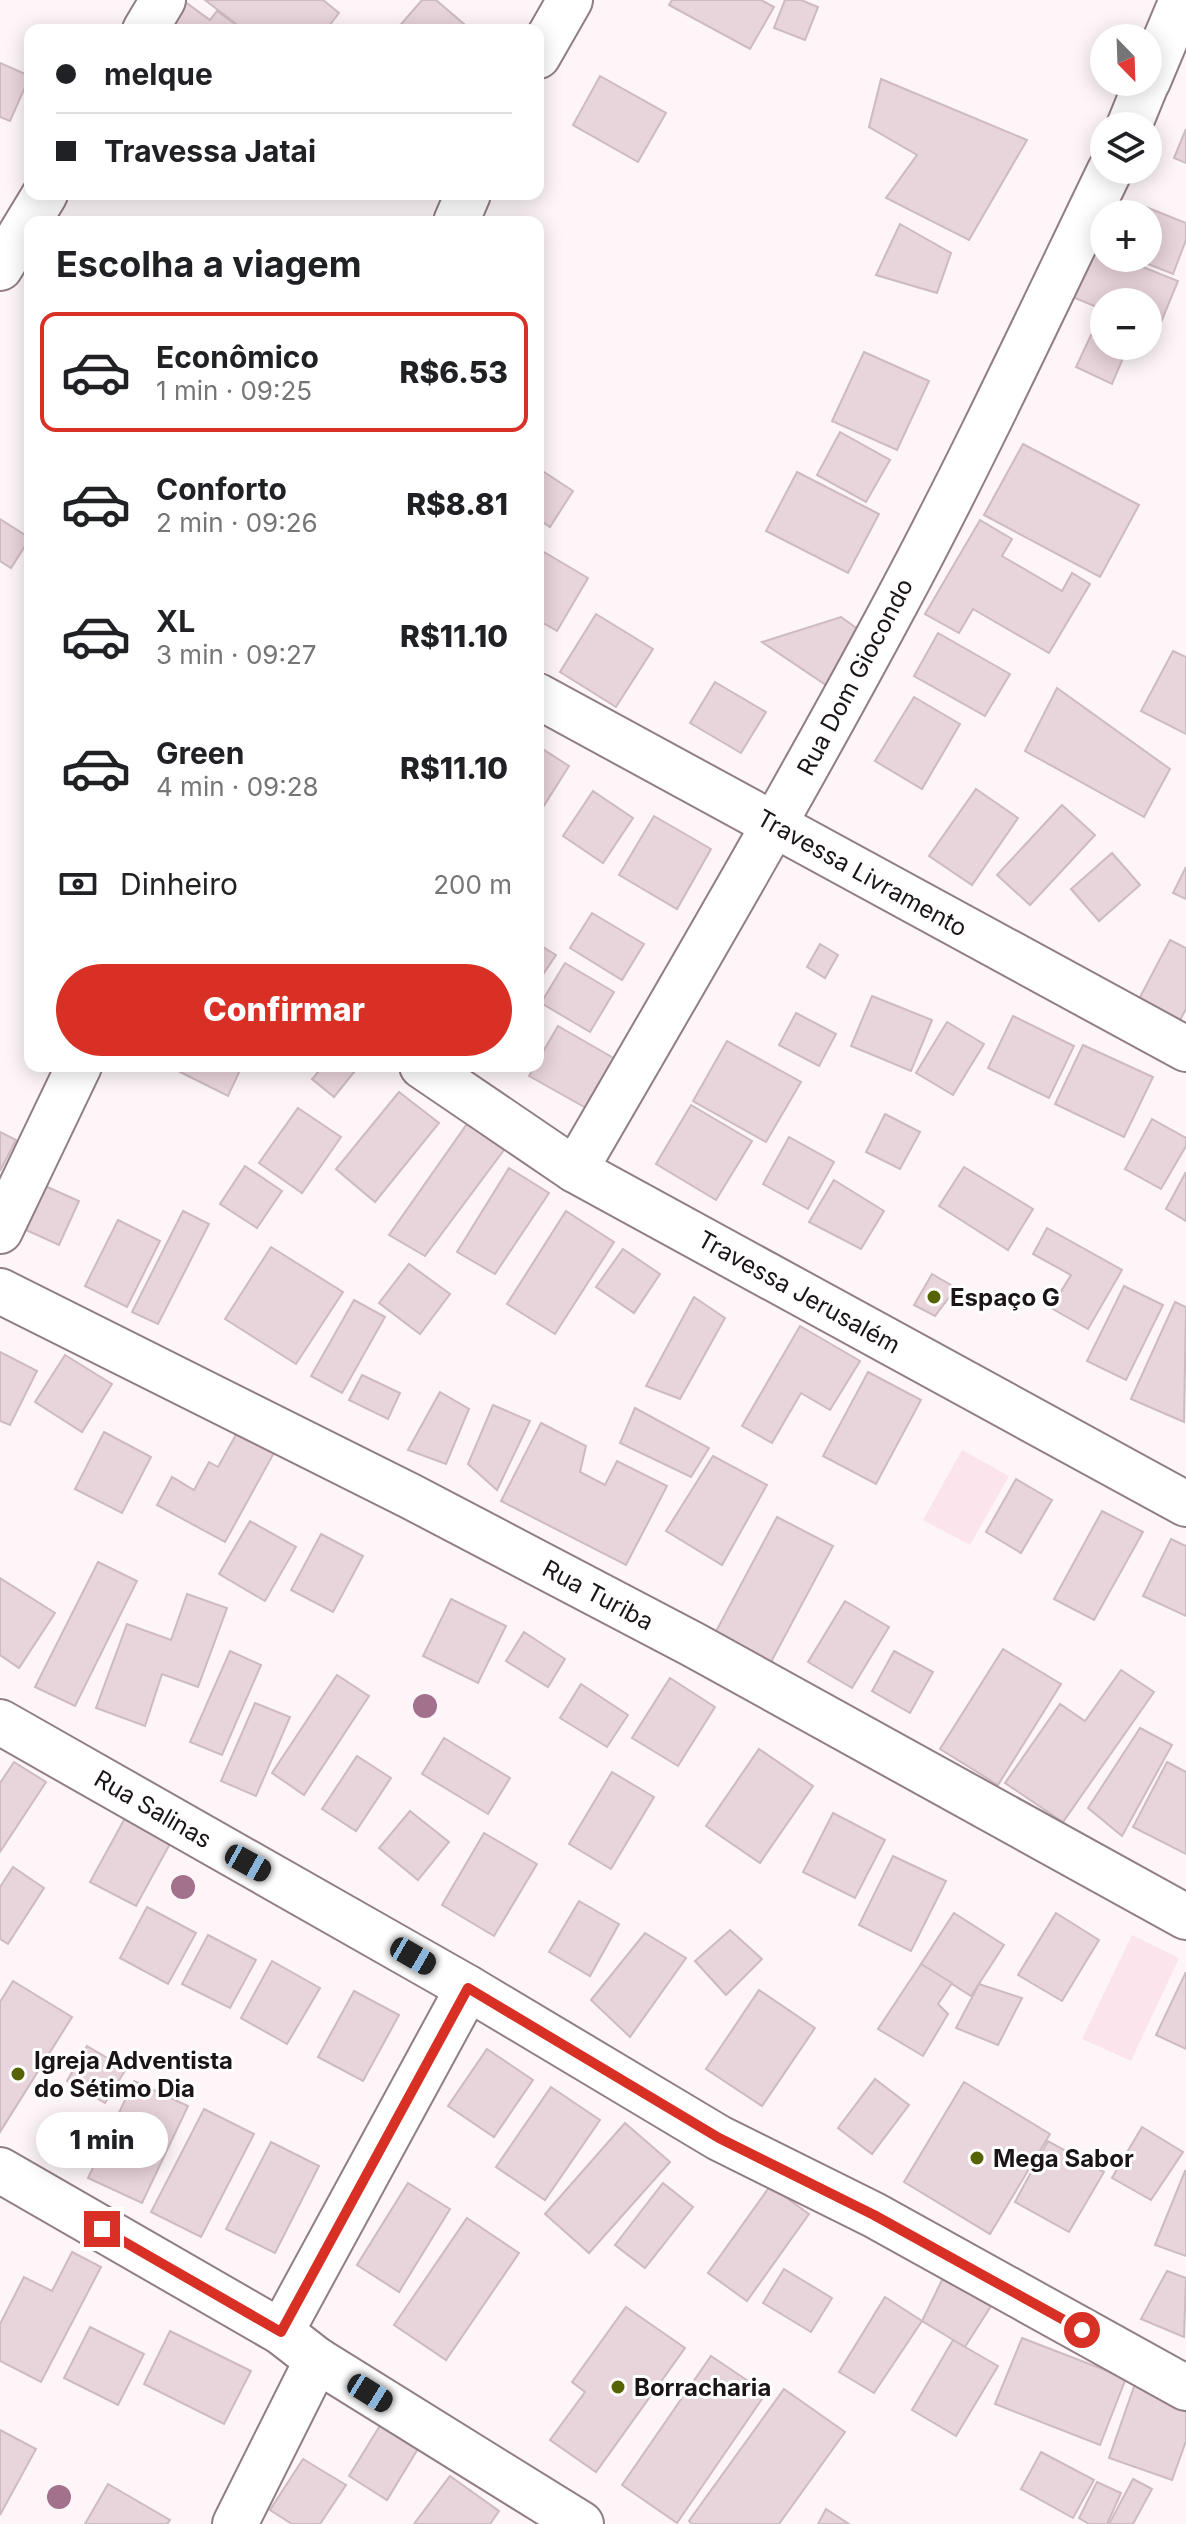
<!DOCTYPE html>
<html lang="pt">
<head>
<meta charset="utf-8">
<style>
  :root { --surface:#fff; --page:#f2f2f2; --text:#202124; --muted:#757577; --line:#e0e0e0; --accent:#d93025 }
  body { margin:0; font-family:Inter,sans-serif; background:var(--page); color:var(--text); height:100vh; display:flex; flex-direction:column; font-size:30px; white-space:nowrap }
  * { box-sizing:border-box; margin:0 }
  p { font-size:26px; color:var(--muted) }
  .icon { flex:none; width:44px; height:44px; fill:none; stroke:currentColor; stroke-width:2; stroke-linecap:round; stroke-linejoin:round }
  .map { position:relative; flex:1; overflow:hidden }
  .details { position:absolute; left:24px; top:216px; width:520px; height:856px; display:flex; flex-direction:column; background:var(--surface); border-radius:16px; box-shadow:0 4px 20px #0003 }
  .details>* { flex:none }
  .top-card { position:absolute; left:24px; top:24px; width:520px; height:176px; border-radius:16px; box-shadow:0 4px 20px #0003; display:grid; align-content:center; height:176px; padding:0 32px; background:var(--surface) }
  .needle { width:52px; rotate:157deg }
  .fabs { position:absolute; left:1090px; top:24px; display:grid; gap:16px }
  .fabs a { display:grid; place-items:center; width:72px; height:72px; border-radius:50%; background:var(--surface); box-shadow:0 4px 20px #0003; font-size:40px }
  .end { position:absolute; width:36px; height:36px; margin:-18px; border:10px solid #d93025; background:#fff; box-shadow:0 0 0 4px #fff }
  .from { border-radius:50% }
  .bubble { position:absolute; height:56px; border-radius:28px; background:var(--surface); box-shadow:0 4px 20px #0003; font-size:26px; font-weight:800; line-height:56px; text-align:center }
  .car { position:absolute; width:24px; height:48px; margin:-24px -12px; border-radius:10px; box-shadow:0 0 6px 2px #0007; background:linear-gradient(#222 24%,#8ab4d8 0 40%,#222 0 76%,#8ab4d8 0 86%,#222 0) }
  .top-card b { display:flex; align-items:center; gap:28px; height:76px; font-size:30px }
  .top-card b+b { border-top:2px solid var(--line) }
  .top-card i { width:20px; height:20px; background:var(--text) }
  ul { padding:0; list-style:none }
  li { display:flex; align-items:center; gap:24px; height:120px; margin:0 16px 12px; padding:0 16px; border:4px solid transparent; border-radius:16px }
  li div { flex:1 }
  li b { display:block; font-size:30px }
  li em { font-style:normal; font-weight:800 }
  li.active { border-color:var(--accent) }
  li>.icon { width:72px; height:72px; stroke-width:1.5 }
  h2 { padding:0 32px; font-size:36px; line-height:96px }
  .pay { display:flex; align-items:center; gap:20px; height:88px; padding:0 32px; font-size:30px }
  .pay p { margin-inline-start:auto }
  .action { display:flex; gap:16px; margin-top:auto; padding:16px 32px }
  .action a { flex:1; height:92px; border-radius:48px; background:var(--accent); color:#fff; font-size:32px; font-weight:800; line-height:92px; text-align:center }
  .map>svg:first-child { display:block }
  .built { fill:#fbe4ec }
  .building { fill:#e8d4db; stroke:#cebac1; stroke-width:2 }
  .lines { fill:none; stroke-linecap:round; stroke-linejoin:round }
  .street-casing { stroke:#917e84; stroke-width:48 }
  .street { stroke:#fff; stroke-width:44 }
  .tree { fill:#a2718b }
  .route { stroke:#d93025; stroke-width:10 }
  .poi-dot { fill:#576200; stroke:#fff; stroke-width:3 }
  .labels { text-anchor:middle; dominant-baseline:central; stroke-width:6; stroke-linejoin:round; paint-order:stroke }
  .street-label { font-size:24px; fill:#1c1518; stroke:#fff }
  .poi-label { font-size:24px; font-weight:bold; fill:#1c1518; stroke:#fff; text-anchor:start }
</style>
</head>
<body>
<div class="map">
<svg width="1186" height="2524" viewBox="0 0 1186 2524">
  <rect width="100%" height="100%" fill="#fdf5f8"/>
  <g class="built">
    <path d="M962,1450l47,26 -39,69 -47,-25z"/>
    <path d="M1132,1935l47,23 -48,103 -49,-22z"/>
  </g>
  <g class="building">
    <path d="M205,0h118l16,13 -13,17h-82z"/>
    <path d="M422,0h14l35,30h-75z"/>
    <path d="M672,0h89l13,7 -24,42 -81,-44z"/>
    <path d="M785,0h16l17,7 -13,33 -31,-12z"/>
    <path d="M184,1l26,19 7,-9 26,19h-80z"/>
    <path d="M0,63l30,13 -20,45 -10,-4z"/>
    <path d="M600,76l66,37 -28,49 -65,-37z"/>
    <path d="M881,79l146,61 -58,100 -83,-42 31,-43 -48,-28z"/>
    <path d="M1186,129v34l-12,-5z"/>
    <path d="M1141,205l45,18v17l-13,34 -40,-16h15v-44h-11z"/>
    <path d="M900,224l51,29 -14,40 -61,-18z"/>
    <path d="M1084,243l20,9v6h16l58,23 -21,51 -9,-4v-26h-44v8l-41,-17z"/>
    <path d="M1091,335l13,6v5h12l10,5 -14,33 -36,-17z"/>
    <path d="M864,352l65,29 -32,69 -65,-29z"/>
    <path d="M840,432l50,28 -24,42 -49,-27z"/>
    <path d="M1023,444l116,61 -39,72 -116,-62z"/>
    <path d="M538,468l35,23 -23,36 -12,-8z"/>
    <path d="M797,472l82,42 -31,59 -82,-42z"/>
    <path d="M0,519l30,19 -19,30 -11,-7z"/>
    <path d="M980,520l32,19 -10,17 60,35 10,-18 18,11 -41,69 -76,-44 -14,24 -34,-19z"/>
    <path d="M544,552l44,26 -31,53 -19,-11v-57z"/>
    <path d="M596,614l57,35 -37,58 -56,-35z"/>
    <path d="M841,617l21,15 -36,53 -64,-43z"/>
    <path d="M938,633l72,41 -25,42 -71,-40z"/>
    <path d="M1173,651l13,6v77l-45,-23z"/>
    <path d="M715,682l51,30 -25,41 -51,-30z"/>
    <path d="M1057,688l113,81 -26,48 -119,-66z"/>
    <path d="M914,697l46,27 -38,65 -47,-28z"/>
    <path d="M538,746l31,20 -31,49z"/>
    <path d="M976,789l42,29 -46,67 -43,-29z"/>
    <path d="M593,791l40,27 -30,45 -40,-27z"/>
    <path d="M1062,805l33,30 -65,70 -33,-30z"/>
    <path d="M654,816l57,33 -34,60 -58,-34z"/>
    <path d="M1112,853l28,32 -41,36 -28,-32z"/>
    <path d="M1186,867v32l-13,-6z"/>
    <path d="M592,913l52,31 -22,36 -52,-32z"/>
    <path d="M1170,940l16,8v61l-6,11 -41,-21z"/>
    <path d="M538,944l18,11 -18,27z"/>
    <path d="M820,944l18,11 -13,23 -18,-11z"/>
    <path d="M565,963l49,29 -24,40 -49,-29z"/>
    <path d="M872,996l60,24 -21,51 -60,-25z"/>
    <path d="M796,1013l40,21 -17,32 -40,-21z"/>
    <path d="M1013,1016l61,30 -25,52 -61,-30z"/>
    <path d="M947,1022l37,22 -31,51 -37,-22z"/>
    <path d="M558,1026l66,38 -29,49 -66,-37 6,-10h3v-6z"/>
    <path d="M727,1041l74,41 -35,60 -73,-41z"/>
    <path d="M1083,1045l70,32 -29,60 -69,-33z"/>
    <path d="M168,1066h74l-14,30z"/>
    <path d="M323,1066h36l-25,31 -22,-18z"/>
    <path d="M399,1092l40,31 -64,79 -39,-33z"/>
    <path d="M691,1105l61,36 -36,59 -60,-36z"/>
    <path d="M298,1108l43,29 -39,56 -43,-30z"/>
    <path d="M885,1114l35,18 -20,37 -34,-17z"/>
    <path d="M1152,1119l34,19v8l-25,43 -36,-20z"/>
    <path d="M467,1124l37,26 -79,106 -36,-21z"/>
    <path d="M0,1132l16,8 -16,31z"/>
    <path d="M789,1137l45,25 -26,47 -45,-25z"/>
    <path d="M245,1166l37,25 -25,37 -37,-24z"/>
    <path d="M964,1167l69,42 -25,41 -69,-44z"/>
    <path d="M509,1168l40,25 -54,81 -38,-22z"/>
    <path d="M1186,1172v49l-20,-12z"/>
    <path d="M834,1180l50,31 -23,38 -52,-27z"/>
    <path d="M45,1186l34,15 -20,44 -33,-15z"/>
    <path d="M183,1211l26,13 -51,100 -26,-12z"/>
    <path d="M566,1211l48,31 -59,92 -48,-30z"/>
    <path d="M118,1220l42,21 -33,66 -42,-21z"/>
    <path d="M1047,1228l75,42 -34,59 -37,-21 20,-33 -38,-21z"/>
    <path d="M271,1247l72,45 -47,72 -71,-45z"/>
    <path d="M623,1249l37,25 -26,39 -38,-26z"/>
    <path d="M409,1264l41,30 -30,40 -41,-31z"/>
    <path d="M932,1274l24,14 -21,28 -21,-11z"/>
    <path d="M1124,1286l39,19 -37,75 -39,-19z"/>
    <path d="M694,1297l31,21 -45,81 -34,-13z"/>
    <path d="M354,1300l31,17 -43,76 -31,-17z"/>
    <path d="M1175,1302l11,5 -2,115 -53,-23z"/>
    <path d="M800,1326l60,35 -30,49 -29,-17 -29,50 -30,-17z"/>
    <path d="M0,1352l37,19 -27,54 -10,-4z"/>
    <path d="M65,1355l47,29 -30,48 -47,-30z"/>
    <path d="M868,1372l53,28 -45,84 -53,-28z"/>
    <path d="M362,1375l38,18 -12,26 -39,-19z"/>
    <path d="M440,1392l29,17 -23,55 -38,-14z"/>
    <path d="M493,1405l37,16 -33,69 -29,-26z"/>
    <path d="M635,1408l74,40 -18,29 -71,-34z"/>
    <path d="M541,1423l45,23 -6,26 25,13 12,-24 50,25 -41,79 -125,-64z"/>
    <path d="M238,1431l37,20 -50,91 -68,-37 15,-28 22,13 15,-28 9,5z"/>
    <path d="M104,1432l47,25 -29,56 -47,-24z"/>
    <path d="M713,1456l54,29 -45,80 -56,-34z"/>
    <path d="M1016,1479l36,21 -31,53 -35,-21z"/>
    <path d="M1102,1511l41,21 -49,88 -40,-21z"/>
    <path d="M777,1517l56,29 -63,118 -56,-29z"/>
    <path d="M250,1521l46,26 -31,54 -46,-27z"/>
    <path d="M321,1534l42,22 -30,56 -42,-22z"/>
    <path d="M1171,1539l15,7v70l-43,-20z"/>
    <path d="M98,1562l39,19 -62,125 -40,-19z"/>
    <path d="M0,1578l55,35 -36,55 -19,-13z"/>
    <path d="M187,1594l40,14 -29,79 -36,-13 -17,52 -49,-18 31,-84 44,16z"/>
    <path d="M451,1599l55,27 -28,57 -55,-27z"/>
    <path d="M845,1601l44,26 -37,61 -44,-26z"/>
    <path d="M524,1632l41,27 -17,28 -42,-26z"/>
    <path d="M1003,1649l58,35 -63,101 -58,-36z"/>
    <path d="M230,1651l31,14 -39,90 -32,-13z"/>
    <path d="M894,1651l39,21 -23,41 -38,-22z"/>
    <path d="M1121,1670l33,22 -91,130 -58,-39 55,-79 25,17z"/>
    <path d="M337,1675l32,21 -65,99 -32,-22z"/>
    <path d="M670,1678l45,29 -37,59 -46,-28z"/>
    <path d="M581,1684l47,31 -21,32 -47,-29z"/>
    <path d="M255,1703l35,14 -34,79 -35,-15z"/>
    <path d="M1140,1728l32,17 -50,91 -34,-28z"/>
    <path d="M444,1738l66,40 -22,36 -66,-40z"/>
    <path d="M759,1749l54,37 -53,77 -54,-37z"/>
    <path d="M357,1756l34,22 -35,53 -34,-22z"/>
    <path d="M14,1762l32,20 -46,70v-69z"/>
    <path d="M1167,1762l19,10v82l-53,-27z"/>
    <path d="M612,1772l42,25 -43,72 -42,-25z"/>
    <path d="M410,1811l39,31 -31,38 -39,-32z"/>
    <path d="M833,1813l52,27 -30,58 -52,-26z"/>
    <path d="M125,1818l46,24 -35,64 -46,-24z"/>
    <path d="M484,1833l53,31 -43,72 -52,-31z"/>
    <path d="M893,1856l53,25 -35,70 -52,-26z"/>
    <path d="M13,1867l31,21 -36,56 -8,-5v-52z"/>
    <path d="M579,1901l40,23 -29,52 -41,-24z"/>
    <path d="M147,1907l49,26 -28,51 -48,-26z"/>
    <path d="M954,1913l50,32 -33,51 -50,-32z"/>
    <path d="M1056,1913l43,27 -37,61 -44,-26z"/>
    <path d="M730,1930l32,29 -36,36 -31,-34z"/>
    <path d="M645,1933l41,25 -56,79 -39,-37z"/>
    <path d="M208,1935l48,25 -26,48 -48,-24z"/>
    <path d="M272,1961l48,27 -33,56 -46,-26z"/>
    <path d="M921,1964l31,19 -14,21 10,10 -25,42 -45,-27z"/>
    <path d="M1186,1972v77l-30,-14z"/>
    <path d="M13,1981l59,36 -72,115v-130z"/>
    <path d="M979,1984l43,14 -24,47 -42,-17z"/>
    <path d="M759,1990l56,38 -53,78 -56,-37z"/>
    <path d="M354,1991l45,24 -36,66 -45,-24z"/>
    <path d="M87,2046l39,23 -21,34 -38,-22z"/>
    <path d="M487,2049l46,31 -39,57 -46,-31z"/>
    <path d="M875,2079l34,26 -37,49 -34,-26z"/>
    <path d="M134,2081l54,25 -46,97 -54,-25z"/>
    <path d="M964,2082l86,52 -60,100 -86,-52z"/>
    <path d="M551,2087l49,33 -55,80 -49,-33z"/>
    <path d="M204,2109l50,25 -53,103 -50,-25z"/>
    <path d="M625,2123l45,39 -81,91 -44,-39z"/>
    <path d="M1142,2127l41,25 -32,48 -39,-22z"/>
    <path d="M1048,2141l56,31 -35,60 -54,-30z"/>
    <path d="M271,2142l48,24 -44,87 -49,-24z"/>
    <path d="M1185,2171l1,1v84l-31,-11z"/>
    <path d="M408,2183l42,26 -51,83 -42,-27z"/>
    <path d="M663,2183l30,24 -48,61 -30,-23z"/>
    <path d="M770,2186l39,28 -62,87 -39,-28z"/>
    <path d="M467,2218l52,35 -73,107 -52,-35z"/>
    <path d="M72,2252l29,15 -60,115 -41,-21v-37l24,-47 28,14z"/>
    <path d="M784,2269l48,29 -21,34 -48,-29z"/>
    <path d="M1167,2271l19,7 -2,59 -43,-18z"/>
    <path d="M943,2278l48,28 -26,41 -43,-26z"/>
    <path d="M885,2297l37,24 -48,72 -35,-21z"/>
    <path d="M626,2307l59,41 -89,124 -46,-32 35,-48 -13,-10z"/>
    <path d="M90,2327l54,27 -26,51 -54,-27z"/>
    <path d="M170,2331l81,40 -27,53 -80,-40z"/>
    <path d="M1022,2338l104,40 -26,67 -105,-41z"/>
    <path d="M953,2340l45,26 -42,70 -44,-26z"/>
    <path d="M711,2356l55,37 -89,130 -55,-38z"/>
    <path d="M1136,2381l50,18v42l-14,39 -63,-22z"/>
    <path d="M784,2389l61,43 -66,92h-87l-3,-3z"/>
    <path d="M384,2419l38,23 -35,58 -38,-24z"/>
    <path d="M0,2430l36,19 -36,66z"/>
    <path d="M1041,2452l53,28 -21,38 -52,-29z"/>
    <path d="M303,2459l43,26 -26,39h-28l-22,-14z"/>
    <path d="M450,2476l49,35 -9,13h-76z"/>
    <path d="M1133,2479l19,10 -19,35h-24z"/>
    <path d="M1097,2482l24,11 -14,31h-18l-10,-6z"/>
    <path d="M108,2484l62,36 -3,4h-82z"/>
    <path d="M826,2509l23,15h-31z"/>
  </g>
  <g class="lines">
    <g class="street-casing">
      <g id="street">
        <path d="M145,30l18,-30"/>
        <path d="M538,56l32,-56"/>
        <path d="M1148,81l34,-81"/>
        <path d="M1129,126l18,-44"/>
        <path d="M456,222l12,-28"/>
        <path d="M0,268l45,-74"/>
        <path d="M538,696l648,353"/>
        <path d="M422,1066l153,104 611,334"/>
        <path d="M575,1170c109,-188 219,-376 321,-567 76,-142 144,-288 214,-433"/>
        <path d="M0,1231l79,-165"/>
        <path d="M0,1291l410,205 284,149 492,272"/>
        <path d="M0,1722l468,266 251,150 155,77 312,173"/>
        <path d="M0,2170l281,162 36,28 264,164"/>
        <path d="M281,2332l187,-344"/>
        <path d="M235,2524l82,-164"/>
      </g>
    </g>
    <use href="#street" class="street"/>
  </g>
  <g class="tree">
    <circle cx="425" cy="1706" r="12"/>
    <circle cx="183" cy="1887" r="12"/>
    <circle cx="59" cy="2497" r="12"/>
  </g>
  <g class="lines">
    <path class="route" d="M102,2229l179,103 187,-344 251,150 155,77 208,115"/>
  </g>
  <g class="poi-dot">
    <circle cx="934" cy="1297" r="8"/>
    <circle cx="18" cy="2074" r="8"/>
    <circle cx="977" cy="2158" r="8"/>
    <circle cx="618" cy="2387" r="8"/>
  </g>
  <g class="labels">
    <g class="street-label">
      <text transform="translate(855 677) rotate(-62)">Rua Dom Giocondo</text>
      <text transform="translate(862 873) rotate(29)">Travessa Livramento</text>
      <text transform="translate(799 1292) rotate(29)">Travessa Jerusalém</text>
      <text transform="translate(598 1595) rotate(28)">Rua Turiba</text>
      <text transform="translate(153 1809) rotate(30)">Rua Salinas</text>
    </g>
    <g class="poi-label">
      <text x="950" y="1297">Espaço G</text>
      <text x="34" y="2060">Igreja Adventista<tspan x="34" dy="28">do Sétimo Dia</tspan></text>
      <text x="993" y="2158">Mega Sabor</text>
      <text x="634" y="2387">Borracharia</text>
    </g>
  </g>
</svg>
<div class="fabs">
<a><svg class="needle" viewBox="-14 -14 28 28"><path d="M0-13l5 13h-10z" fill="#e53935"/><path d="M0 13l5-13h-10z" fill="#757577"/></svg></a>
<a><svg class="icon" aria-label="layers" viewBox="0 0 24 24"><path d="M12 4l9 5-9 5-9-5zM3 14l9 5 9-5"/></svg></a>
<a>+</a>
<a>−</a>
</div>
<i class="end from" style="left:1082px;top:2330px"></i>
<i class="end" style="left:102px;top:2229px"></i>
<div class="bubble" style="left:36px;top:2112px;width:132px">1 min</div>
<i class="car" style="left:248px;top:1863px;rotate:119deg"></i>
<i class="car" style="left:413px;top:1956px;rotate:120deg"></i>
<i class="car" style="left:370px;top:2393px;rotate:122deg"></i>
<div class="top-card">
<b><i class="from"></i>melque</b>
<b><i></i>Travessa Jatai</b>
</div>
<section class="details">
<h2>Escolha a viagem</h2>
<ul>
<li class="active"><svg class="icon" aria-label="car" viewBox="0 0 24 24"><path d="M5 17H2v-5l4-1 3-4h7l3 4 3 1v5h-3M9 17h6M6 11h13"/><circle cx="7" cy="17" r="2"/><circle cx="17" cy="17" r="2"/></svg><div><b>Econômico</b><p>1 min · 09:25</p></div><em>R$6.53</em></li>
<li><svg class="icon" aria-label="car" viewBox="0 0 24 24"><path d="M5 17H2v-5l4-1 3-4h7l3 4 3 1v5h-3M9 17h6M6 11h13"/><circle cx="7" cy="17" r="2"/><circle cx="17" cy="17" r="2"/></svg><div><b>Conforto</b><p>2 min · 09:26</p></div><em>R$8.81</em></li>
<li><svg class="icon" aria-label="car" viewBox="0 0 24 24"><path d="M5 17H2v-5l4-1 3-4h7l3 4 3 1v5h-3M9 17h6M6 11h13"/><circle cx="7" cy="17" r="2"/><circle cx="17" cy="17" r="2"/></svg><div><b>XL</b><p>3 min · 09:27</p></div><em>R$11.10</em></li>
<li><svg class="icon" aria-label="car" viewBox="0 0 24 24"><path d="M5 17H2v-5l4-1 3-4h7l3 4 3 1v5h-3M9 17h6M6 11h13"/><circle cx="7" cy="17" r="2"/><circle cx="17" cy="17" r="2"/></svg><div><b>Green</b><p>4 min · 09:28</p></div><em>R$11.10</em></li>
</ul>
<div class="pay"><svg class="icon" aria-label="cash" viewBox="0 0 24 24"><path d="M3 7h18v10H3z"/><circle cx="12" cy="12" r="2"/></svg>Dinheiro<p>200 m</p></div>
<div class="action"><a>Confirmar</a></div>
</section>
</div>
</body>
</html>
